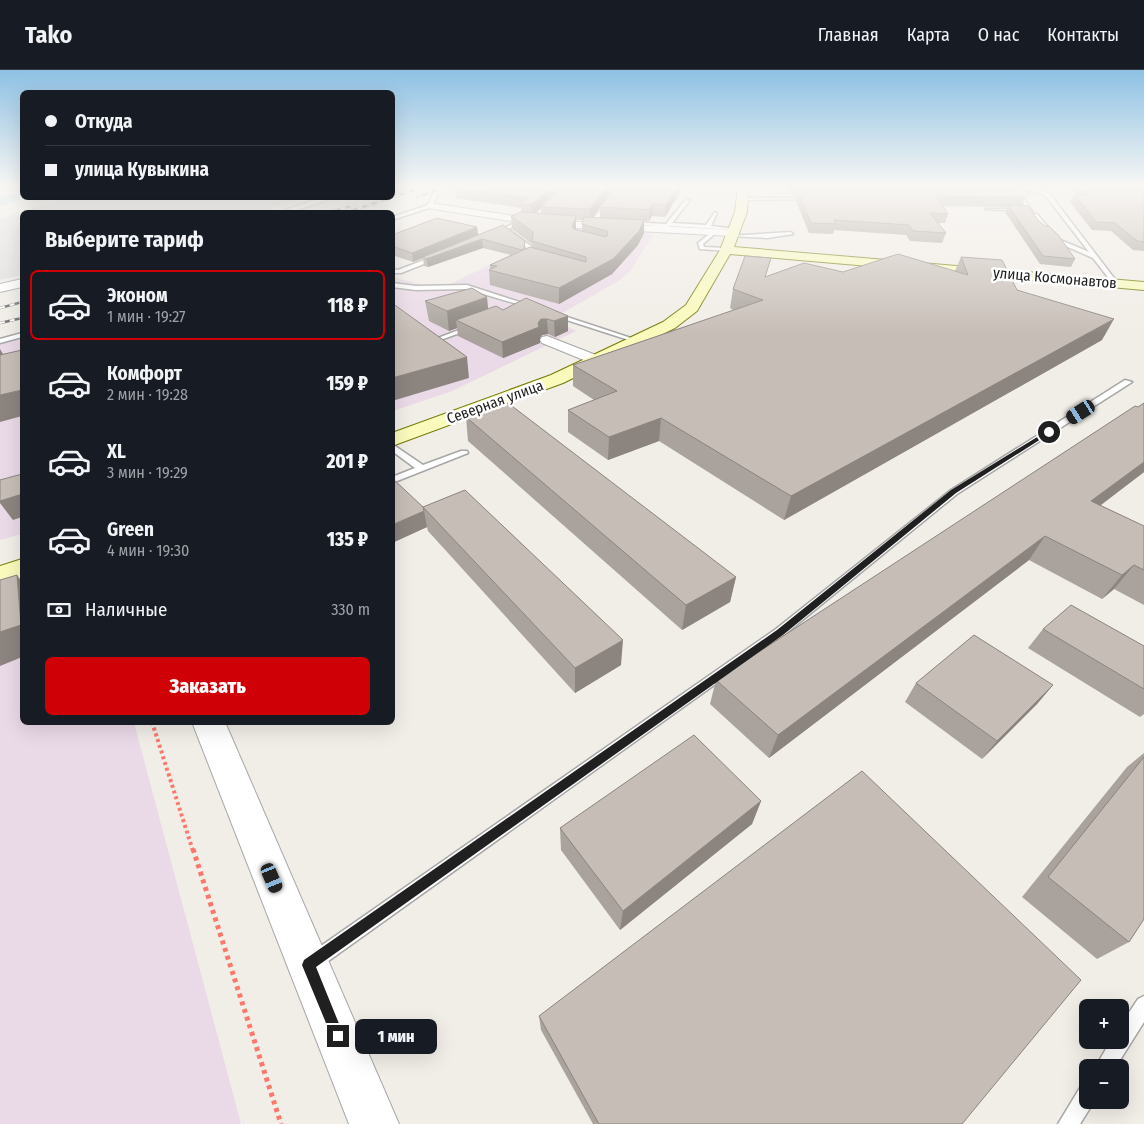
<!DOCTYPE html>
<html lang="ru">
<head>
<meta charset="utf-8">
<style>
  :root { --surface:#171b24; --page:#20242c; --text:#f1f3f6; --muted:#9ea1a6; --line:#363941; --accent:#d00007 }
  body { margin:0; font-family:"Fira Sans Condensed",sans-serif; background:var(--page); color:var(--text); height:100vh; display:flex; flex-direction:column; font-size:19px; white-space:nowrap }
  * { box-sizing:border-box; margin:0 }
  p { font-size:16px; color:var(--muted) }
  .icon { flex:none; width:28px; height:28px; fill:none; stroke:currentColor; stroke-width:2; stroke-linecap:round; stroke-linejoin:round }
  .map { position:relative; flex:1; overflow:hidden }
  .details { position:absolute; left:20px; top:140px; width:375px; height:515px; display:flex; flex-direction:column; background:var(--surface); border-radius:8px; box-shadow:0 5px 20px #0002 }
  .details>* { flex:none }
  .banner { position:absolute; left:20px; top:20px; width:375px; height:110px; border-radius:8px; box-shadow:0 5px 20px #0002; display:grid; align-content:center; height:110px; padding:0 25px; background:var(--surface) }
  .controls { position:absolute; left:1079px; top:929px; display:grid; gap:10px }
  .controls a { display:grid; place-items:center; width:50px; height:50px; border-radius:8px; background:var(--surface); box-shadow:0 5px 20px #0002; font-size:25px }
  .end { position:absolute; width:22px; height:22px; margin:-11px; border:6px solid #202020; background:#fff; box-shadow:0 0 0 2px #fff }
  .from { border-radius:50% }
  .bubble { position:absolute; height:35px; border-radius:8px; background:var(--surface); box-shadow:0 5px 20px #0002; font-size:16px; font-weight:800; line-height:35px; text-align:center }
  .car { position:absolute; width:15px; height:30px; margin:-15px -8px; border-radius:6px; box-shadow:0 0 4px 1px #0007; background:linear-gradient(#222 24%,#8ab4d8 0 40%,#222 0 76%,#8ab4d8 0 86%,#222 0) }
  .banner b { display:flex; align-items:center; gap:18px; height:48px; font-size:19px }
  .banner b+b { border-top:1px solid var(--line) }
  .banner i { width:12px; height:12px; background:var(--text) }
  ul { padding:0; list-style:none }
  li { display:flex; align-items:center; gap:15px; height:70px; margin:0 10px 8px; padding:0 15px; border:2px solid transparent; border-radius:8px }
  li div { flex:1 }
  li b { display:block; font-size:19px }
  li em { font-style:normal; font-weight:800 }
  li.selected { border-color:var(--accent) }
  li>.icon { width:45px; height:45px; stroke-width:1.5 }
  h2 { padding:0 25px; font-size:22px; line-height:60px }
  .pay { display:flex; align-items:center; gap:12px; height:55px; padding:0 25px; font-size:19px }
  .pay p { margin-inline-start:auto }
  .cta { display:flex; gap:10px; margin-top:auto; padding:10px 25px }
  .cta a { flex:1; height:58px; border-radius:8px; background:var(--accent); color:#fff; font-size:20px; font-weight:800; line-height:58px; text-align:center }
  header { display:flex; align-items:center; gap:30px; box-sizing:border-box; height:70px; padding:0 25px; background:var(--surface); border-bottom:1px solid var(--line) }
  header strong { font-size:24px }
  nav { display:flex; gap:28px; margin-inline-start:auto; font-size:18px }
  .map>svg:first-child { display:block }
  .residential { fill:#dedddd }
  .industrial { fill:#ead9e7 }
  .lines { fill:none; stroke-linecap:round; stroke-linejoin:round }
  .river { fill:#a7d4de; fill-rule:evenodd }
  .service-casing { stroke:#a7a7a7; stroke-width:3 }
  .minor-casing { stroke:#a7a7a7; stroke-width:2 }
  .tertiary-casing { stroke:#a7a7a7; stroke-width:2 }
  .secondary-casing { stroke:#717a04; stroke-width:2 }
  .path-far1 { stroke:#fb786d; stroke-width:4; stroke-dasharray:3 3; stroke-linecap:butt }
  .path { stroke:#fb786d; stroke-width:5; stroke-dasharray:4 4; stroke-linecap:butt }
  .service { fill:#fff; fill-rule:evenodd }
  .minor { fill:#fff; fill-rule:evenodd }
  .tertiary { fill:#fff; fill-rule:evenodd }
  .secondary { fill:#f9fabb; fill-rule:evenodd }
  .rail-casing { stroke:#6e6e6e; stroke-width:2.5 }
  .rail { stroke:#fff; stroke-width:2; stroke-dasharray:5; stroke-linecap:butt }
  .wall { fill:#aaa39d; fill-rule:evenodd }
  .shaded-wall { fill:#8b847f }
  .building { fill:#c6bdb6; stroke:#8b847f }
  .route { fill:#202020 }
  .labels { text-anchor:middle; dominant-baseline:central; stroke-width:5; stroke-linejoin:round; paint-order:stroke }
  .far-street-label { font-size:15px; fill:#202020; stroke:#fff }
</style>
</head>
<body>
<header>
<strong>Tako</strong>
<nav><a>Главная</a><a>Карта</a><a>О нас</a><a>Контакты</a></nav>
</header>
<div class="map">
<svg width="1144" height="1054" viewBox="0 0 1144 1054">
  <rect width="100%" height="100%" fill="#f1ede7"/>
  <path class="residential" d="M69,128h238l-49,14h-236v63l-22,5v-62z"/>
  <g class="industrial">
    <path d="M523,155l131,9 -24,37 -10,9 -68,39 24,12 -124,60 -59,20 -1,-134 48,12 94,-46z"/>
    <path d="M22,265v199l-22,6v-200z"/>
    <path d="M22,519v133l112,1 107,401h-241v-526z"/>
  </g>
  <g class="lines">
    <path class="river" d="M22,121v7h5l-27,8v-10z"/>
    <g class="service-casing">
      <g id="service">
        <path d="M451,117h6l-19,7 -6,13 -40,13v-3l36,-12 6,-13z"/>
        <path d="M617,117h4l-24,33h9v2h-15z"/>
        <path d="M1023,117h6l20,6 68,89v2h-4l-20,-26 -39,-17 -21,-27h4l21,25 31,13 -44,-57z"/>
        <path d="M1027,121l2,2 -7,2 10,16 -47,-2h42l-9,-14z"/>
        <path d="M742,128h68l2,1 -72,1z"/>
        <path d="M686,129l4,1 -18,23 34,2 9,-13 2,1 -6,13 25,3 -2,1 -64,-4 -3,3 -2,-2 -37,-4 2,-1 36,2z"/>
        <path d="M521,150l2,2 -15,7 24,18 -1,9 2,3 -7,-1 1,-10 -25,-19z"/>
        <path d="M713,161l4,1 -14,12 1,3 22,1 2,3 -28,-2 -2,-6z"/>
        <path d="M791,162l2,2 -26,4 -38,-2z"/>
        <path d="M437,185l2,3 -38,15h-9v-4l6,1z"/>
        <path d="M392,213l24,3 51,-1 65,21 -5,1 -60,-18 -51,1 -24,-3z"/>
        <path d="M551,243h4l85,28 -5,1 -84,-27z"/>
        <path d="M472,255l3,2 -1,1 -31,11 -5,-1z"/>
        <path d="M22,263v4l-22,6v-4z"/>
        <path d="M1125,310l7,2 -175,112 -173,141 -464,332 -6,3 -6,-3 -3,-6 3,-6 468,-326 175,-139z"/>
        <path d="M392,374l31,21 38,-14h6l1,2 -76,30v-6l23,-9 -23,-17z"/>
        <path d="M1144,926v26l-29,46h-20l16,-28h9v-14l18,-27z"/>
        <path d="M1088,1013v17h7l-15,24h-22l23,-38z"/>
      </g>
    </g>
    <g class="minor-casing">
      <g id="minor">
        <path d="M320,128h13l-41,14h-13z"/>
        <path d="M430,133l111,17 192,10 5,3 -5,3 -192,-10 -114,-18v-4z"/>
        <path d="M22,209v8l-22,5v-8z"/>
        <path d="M547,266l54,21 3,3 -3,3h-10l-49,-20 -2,-3 2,-3z"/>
      </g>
    </g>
    <g class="tertiary-casing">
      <path id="tertiary" d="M192,652h33l174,402h-50z"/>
    </g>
    <g class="secondary-casing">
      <g id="secondary">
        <path d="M738,117h10l-1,25 -13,35 410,35v8l-414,-36 -33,57 -22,17 -112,55 -171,63v-13l159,-58 112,-53 23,-17 34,-55 15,-38z"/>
        <path d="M22,489v19l-22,7v-19z"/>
      </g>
    </g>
    <path class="path-far1" d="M152,652l41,129"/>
    <path class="path" d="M193,779l88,275"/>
    <use href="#service" class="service"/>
    <use href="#minor" class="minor"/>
    <use href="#tertiary" class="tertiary"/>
    <use href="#secondary" class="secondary"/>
    <g class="rail-casing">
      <g id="rail">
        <path d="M418,127l25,-10"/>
        <path d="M331,142l24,-7"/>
        <path d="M348,142l75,-25"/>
        <path d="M0,238l22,-6"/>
        <path d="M0,253l22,-5"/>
      </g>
    </g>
    <use href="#rail" class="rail"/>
  </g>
  <g class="wall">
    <path d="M455,117h160l-14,19 15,-19h67l-18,30 -13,-1 -3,5h-5v12l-6,12 -26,29 -53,30 -69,-19 -1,-15h1v-5l21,-10 -28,-7 -55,19 -4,-1 -1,-8 -10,4 -21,-7v-20l85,-8 1,8 47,6v8l8,-1v-3l-21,-16 -1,-13 10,-4v-4l-65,-10 -2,-10zM600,137v11l-8,-1zM541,138v5h-5zM576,150h7l-1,4v7l-6,-1z"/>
    <path d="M787,117h229l9,11 -4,8 17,14 37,39 -4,8 -31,-3 -35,-52 2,-5 -65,-1 6,8 -3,9h-7l8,10 -4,10 -32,-2 -4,-6 -72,-5 -1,4 -24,-1 -13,-32 1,-5h-4z"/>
    <path d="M1069,117h60l15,1v63l-11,-1 -22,-19 -19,-1 -22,-28 4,-8 3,1z"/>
    <path d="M961,187l141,83 -318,180 -125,-79 -51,19 -40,-28v-22l26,-10 -21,-14v-21l160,-55 -3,-2 3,-19 34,-12 76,-5 112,-1z"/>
    <path d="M425,231l63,8 80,7v15l-13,6 -7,-3 -6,1 -2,3v5l-37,15 -45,-22 -1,-8 -8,3 -20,-10z"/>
    <path d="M1144,333v69l-44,33 44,21v79l-30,-16 -12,10 -73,-39 -260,198 -59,-54 6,-24z"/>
    <path d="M466,347l270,160 -6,25 -48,28 -214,-189z"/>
    <path d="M423,437l198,158 -46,28 -147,-162 -1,-4 -35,16z"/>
    <path d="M1043,559l101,17v68l-4,3 -112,-69z"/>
    <path d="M916,613l137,2 -16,19 -55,55 -77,-57z"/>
    <path d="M1144,683v166l-15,23 -32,17 -75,-62 105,-130z"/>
    <path d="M761,731l-9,23 -132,106 -59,-80 -1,-22z"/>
    <path d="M539,946l423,108h-369l-52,-94z"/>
  </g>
  <g class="shaded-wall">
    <path d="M552,117h11l-22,20v1l-9,9 -1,-12z"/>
    <path d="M607,117h8l-25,34v-12z"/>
    <path d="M678,117h5l-18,30 1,-12z"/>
    <path d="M653,134l-1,12 -3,5 1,-11z"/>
    <path d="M576,146v14l-4,10v-13z"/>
    <path d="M644,150v13l-6,12 -26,29 -53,30v-16z"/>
    <path d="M477,157l1,8 -65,27 -1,-9z"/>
    <path d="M482,169l1,9 -55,19 -2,-8z"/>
    <path d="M487,227l2,20 -33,3 1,8 -8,3 -2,-20z"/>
    <path d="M568,246v15l-13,6 -1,-16z"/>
    <path d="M541,249h6l1,15 -6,1 -2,3v5l-37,15 -1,-16z"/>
    <path d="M1114,249l-12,21 -318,180 7,-24z"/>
    <path d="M0,279l6,10 -6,-1z"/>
    <path d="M467,287l2,21 -77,23v-23z"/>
    <path d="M22,320v26l-22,6v-27z"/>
    <path d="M661,348l-2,23 -51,19 1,-23z"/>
    <path d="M1144,392v10l-69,53 16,-24z"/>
    <path d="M22,424v23l-9,3 -13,-17v-2z"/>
    <path d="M424,441l3,16 -35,16v-18z"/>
    <path d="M1045,466l-16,24 -260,198 9,-23z"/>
    <path d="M1134,495l-20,24 -12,10 20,-24z"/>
    <path d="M17,505l5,7v75l-22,9v-34z"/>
    <path d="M736,507l-6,25 -48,28 4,-25z"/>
    <path d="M623,570l-2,25 -46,28v-25z"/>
    <path d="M1053,615l-16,19 -55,55 15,-18z"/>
    <path d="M761,731l-9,23 -132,106 3,-19z"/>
  </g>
  <g class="building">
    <path d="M455,117h97l-21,18 -11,-1 7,-6 -73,-10z"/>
    <path d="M562,117h45l-17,22 -49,-2z"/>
    <path d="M616,117h62l-12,18 -13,-1 -3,6 -50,-3z"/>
    <path d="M794,117h222l9,11 -89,-2 12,18 -18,-1 16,20 -33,-2 -4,-6 -75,-5 2,4 -25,-1 -13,-31h28l2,-2 -4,-3z"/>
    <path d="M1080,117h49l15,1v54l-7,-1 -22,-18 -19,-1 -22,-28 16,2z"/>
    <path d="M1008,135l20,1 10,14 7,6h4l10,10 16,23 -32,-3z"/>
    <path d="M521,142l55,4 -4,11 2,2 32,8 2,-2 -1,-4 -25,-7 2,-7 60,3 -5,11 -26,28 -54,29 -70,-18 8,-4 -7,-1 40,-18 56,15v-5l-54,-16 1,-9 -22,-16z"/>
    <path d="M437,148l40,9 -65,26 -20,-7v-11z"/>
    <path d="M503,155l22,16 -1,8 -2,1 -40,-11 -56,20 -3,-2z"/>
    <path d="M898,184l70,21 -7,-18 41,3 15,30 97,29 -323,177 -130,-78 -52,19 -41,-27 49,-19 -44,-26 190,-65 -30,-11 12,-33 26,2 -6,19 39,-14 39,9z"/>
    <path d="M472,218l15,9 -40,14 -22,-10z"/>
    <path d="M526,228l42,18 -14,5 -7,-2h-6l-3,4 1,4 -37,15 -46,-22 40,-14 7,4z"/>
    <path d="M392,233l75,54 -75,21z"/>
    <path d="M22,280v40l-22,5v-40z"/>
    <path d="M508,333l228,174 -50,28 -220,-188z"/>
    <path d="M1144,333v59l-53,39 53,25v44l-10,-5 -12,10 -77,-39 -267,199 -62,-55 419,-274 3,1z"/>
    <path d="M22,404v20l-22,7v-21z"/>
    <path d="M392,408l31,29 1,4 -32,14z"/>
    <path d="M465,420l158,150 -48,28 -152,-161z"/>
    <path d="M17,505l4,50 -21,7v-52z"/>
    <path d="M1071,535l73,41v43l-101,-60z"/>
    <path d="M974,565l79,50 -56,56 -81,-58z"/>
    <path d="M694,665l67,66 -138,110 -63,-83z"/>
    <path d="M1144,687v162l-15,23 -81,-65z"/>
    <path d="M862,701l219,209 -119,144h-363l-60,-108z"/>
  </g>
  <linearGradient id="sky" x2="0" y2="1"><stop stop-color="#8ec1e4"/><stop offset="0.44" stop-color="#f9f7f4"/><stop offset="1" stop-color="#f9f7f4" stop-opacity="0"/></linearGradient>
  <rect width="1144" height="265" fill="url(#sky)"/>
  <path class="route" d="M1047,361l5,1 -96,61 -173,142 -467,332 28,69 -2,4 -4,2 -5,-2 -31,-75 2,-5 473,-330 174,-140z"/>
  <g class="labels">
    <g class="far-street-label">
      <text transform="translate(1055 208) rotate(5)">улица Космонавтов</text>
      <text transform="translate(495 332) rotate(-20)">Северная улица</text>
    </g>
  </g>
</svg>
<div class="controls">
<a>+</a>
<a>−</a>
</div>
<i class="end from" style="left:1049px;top:362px"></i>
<i class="end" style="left:338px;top:966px"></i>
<div class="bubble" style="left:355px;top:949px;width:82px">1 мин</div>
<i class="car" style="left:1081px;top:342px;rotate:238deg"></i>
<i class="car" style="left:272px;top:808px;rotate:157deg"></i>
<div class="banner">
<b><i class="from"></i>Откуда</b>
<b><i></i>улица Кувыкина</b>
</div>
<section class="details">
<h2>Выберите тариф</h2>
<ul>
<li class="selected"><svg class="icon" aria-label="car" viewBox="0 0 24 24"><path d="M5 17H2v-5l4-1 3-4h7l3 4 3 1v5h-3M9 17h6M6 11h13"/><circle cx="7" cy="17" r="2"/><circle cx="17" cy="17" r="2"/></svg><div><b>Эконом</b><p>1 мин · 19:27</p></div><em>118 ₽</em></li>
<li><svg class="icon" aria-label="car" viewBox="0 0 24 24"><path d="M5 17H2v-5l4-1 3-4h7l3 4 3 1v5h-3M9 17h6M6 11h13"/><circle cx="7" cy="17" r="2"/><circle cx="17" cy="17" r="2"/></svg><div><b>Комфорт</b><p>2 мин · 19:28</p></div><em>159 ₽</em></li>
<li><svg class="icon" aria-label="car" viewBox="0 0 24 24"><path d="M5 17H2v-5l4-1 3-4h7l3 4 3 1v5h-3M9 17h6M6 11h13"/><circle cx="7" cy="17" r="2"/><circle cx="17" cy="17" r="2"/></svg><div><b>XL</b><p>3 мин · 19:29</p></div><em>201 ₽</em></li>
<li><svg class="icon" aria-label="car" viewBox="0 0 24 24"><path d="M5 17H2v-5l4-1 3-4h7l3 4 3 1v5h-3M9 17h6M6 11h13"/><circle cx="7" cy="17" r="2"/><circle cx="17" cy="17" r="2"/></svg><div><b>Green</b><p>4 мин · 19:30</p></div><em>135 ₽</em></li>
</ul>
<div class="pay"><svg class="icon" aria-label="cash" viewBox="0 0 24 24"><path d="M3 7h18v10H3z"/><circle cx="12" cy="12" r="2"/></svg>Наличные<p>330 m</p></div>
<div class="cta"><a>Заказать</a></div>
</section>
</div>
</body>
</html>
